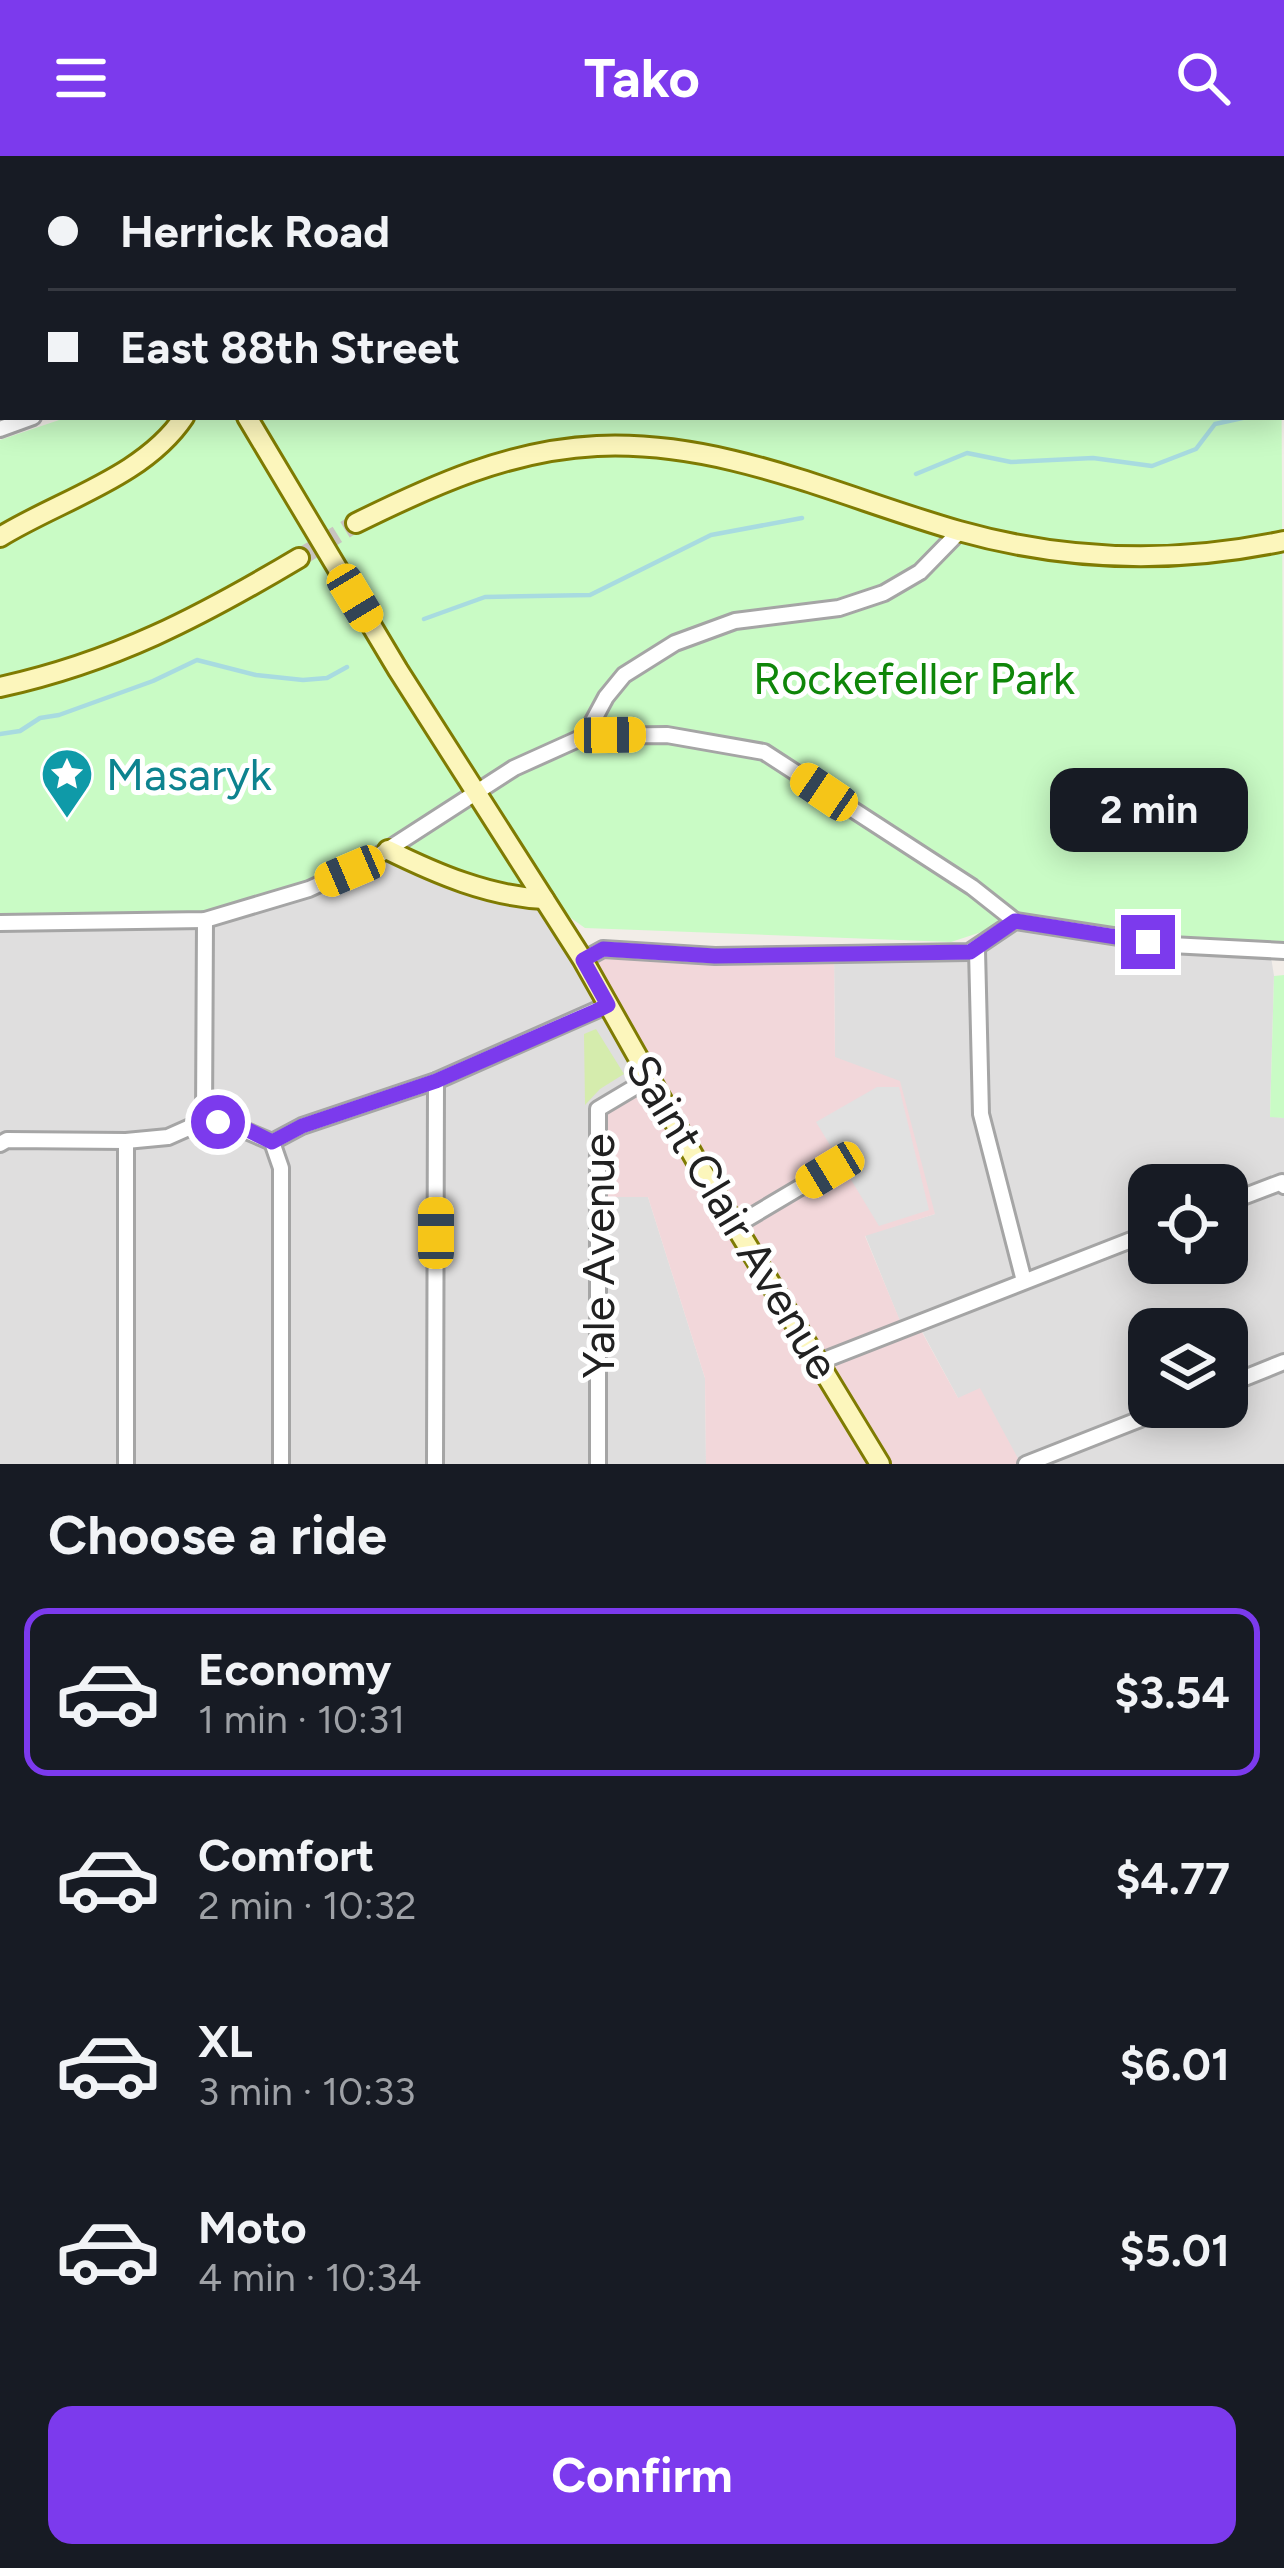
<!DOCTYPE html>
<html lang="en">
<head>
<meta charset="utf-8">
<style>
  :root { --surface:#171b24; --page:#20242c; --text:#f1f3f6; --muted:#9ea1a6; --line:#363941; --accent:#7c3aed }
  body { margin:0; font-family:Figtree,sans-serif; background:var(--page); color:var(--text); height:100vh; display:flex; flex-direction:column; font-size:45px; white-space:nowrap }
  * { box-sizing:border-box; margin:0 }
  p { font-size:39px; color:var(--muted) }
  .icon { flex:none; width:66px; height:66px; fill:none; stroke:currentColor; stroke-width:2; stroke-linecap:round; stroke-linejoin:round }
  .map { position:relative; height:1308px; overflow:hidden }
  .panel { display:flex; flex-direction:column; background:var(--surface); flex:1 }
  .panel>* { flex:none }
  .hud { position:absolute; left:0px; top:0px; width:1284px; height:264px; box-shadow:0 6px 30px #0003; display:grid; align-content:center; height:264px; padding:0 48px; background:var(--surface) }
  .buttons { position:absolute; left:1128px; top:1008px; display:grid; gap:24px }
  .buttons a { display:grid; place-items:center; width:120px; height:120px; border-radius:24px; background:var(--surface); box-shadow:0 6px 30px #0003; font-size:60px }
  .end { position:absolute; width:54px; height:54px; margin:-27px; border:15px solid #7c3aed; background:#fff; box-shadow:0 0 0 6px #fff }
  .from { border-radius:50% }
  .bubble { position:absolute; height:84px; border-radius:24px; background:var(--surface); box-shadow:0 6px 30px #0003; font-size:39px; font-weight:700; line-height:84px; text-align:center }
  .car { position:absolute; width:36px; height:72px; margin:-36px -18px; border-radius:15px; box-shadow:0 0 9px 3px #0007; background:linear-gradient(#f5c518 24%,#345 0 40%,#f5c518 0 76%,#345 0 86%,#f5c518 0) }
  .hud b { display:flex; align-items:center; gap:42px; height:114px; font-size:45px }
  .hud b+b { border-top:3px solid var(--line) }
  .hud i { width:30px; height:30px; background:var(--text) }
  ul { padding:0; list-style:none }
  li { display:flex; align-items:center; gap:36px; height:168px; margin:0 24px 18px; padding:0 24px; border:6px solid transparent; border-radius:24px }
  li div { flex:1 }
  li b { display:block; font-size:45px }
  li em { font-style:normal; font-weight:700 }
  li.active { border-color:var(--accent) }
  li>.icon { width:108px; height:108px; stroke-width:1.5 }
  h2 { padding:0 48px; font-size:54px; line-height:144px }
  .action { display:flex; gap:24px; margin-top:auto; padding:24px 48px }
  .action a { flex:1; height:138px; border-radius:24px; background:var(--accent); color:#fff; font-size:48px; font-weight:700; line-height:138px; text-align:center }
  header { display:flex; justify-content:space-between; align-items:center; height:156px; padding:0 48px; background:var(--accent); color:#fff; font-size:54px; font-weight:700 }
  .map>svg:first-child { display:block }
  .residential { fill:#dfdede; fill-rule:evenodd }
  .commercial { fill:#f2d7da }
  .industrial { fill:#ebdaea }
  .construction { fill:#c7c4b3 }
  .grass { fill:#d5ecad }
  .park { fill:#c9fbc5 }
  .parking { fill:#e1e1e1 }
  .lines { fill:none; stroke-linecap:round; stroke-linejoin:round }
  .stream { stroke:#a8dbe0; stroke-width:4.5 }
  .secondary-tunnel { stroke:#c8c4c0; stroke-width:18; stroke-dasharray:18 9; stroke-linecap:butt }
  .street-casing { stroke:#a5a5a5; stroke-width:20 }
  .secondary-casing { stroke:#7f7b02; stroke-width:24 }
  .street { stroke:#fff; stroke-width:14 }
  .secondary { stroke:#fcf6bc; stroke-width:18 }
  .route { stroke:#7c3aed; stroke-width:15 }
  .labels { text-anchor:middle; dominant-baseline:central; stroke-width:10; stroke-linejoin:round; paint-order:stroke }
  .park-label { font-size:45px; fill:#0f8609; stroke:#fff }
  .culture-label { font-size:45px; fill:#0d838f; stroke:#fff; text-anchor:start }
  .street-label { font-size:45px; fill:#212121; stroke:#fff }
</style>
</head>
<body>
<header><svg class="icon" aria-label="menu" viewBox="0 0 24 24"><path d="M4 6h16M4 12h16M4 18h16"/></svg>Tako<svg class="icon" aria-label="search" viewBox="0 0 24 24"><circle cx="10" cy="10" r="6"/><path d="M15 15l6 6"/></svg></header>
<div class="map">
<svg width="1284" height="1308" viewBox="0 0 1284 1308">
  <rect width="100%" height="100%" fill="#f2ede8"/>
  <g class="residential">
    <path d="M388,694l156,49 106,179 -51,119h49l57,181 1,86h-706v-541z"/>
    <path d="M1015,765l255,29 4,26 -4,140 14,2v346h-263l-63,-66 -40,-74 -15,5 -38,-94 70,-21 -100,-157 -1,-103 139,-3zM1149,1029h78v78h-78zM1149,1173h78v78h-78z"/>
  </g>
  <path class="commercial" d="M603,793l231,5 1,103 65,24 35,133 -70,22 38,92 14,-5 41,75 22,-10 41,76h-315l-1,-86 -57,-181h-50v-88l52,-31 -67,-118z"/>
  <rect class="industrial" x="245" y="0" width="525" height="3"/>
  <path class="construction" d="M770,0h514v122l-3,-119z"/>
  <path class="grass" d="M596,873l28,45 -24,15 -15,16 -1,-71z"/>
  <g class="park">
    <path d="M1281,122l3,668 -113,-1 -156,-24 -64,21 -366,-14 -41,-29 -156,-49 -122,53 -103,18 -163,3v-484l68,-23h1213z"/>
    <path d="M1284,819v143l-14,-1 4,-141z"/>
  </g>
  <path class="parking" d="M877,931h22l30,123 -50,16 -63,-104z"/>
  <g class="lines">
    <g class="stream">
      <path d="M1281,254h3"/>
      <path d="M916,318l51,-21 44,9 82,-4 59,8 44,-17 19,-25 32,-7"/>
      <path d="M424,463l61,-22 105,-2 121,-60 91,-17"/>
      <path d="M0,578l20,-3 20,-13 19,-3 94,-34 44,-21 59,15 47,5 24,-2 20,-11"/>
    </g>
    <path class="secondary-tunnel" d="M299,402l57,-35"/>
    <g class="street-casing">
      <g id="street">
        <path d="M770,0v3"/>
        <path d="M1281,19h3"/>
        <path d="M0,70l3,-1"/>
        <path d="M0,273l33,-12"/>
        <path d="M585,580l82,-1 97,17 208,135 43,34"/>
        <path d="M0,767l205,-3 104,-31 61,-28 144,-93 71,-32 21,-39 18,-22 51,-32 60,-22 104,-13 45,-15 36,-21 40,-41"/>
        <path d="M977,794l4,164 43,167"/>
        <path d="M583,804l20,-11 112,7 254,-4 46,-31 156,24 113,6"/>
        <path d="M204,965l1,-201"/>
        <path d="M272,986l30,-16 134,-45 172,-76"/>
        <path d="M272,986l9,26v296"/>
        <path d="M0,988l7,-4 119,1 42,-4 36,-16 26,3 42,18"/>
        <path d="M1227,1047l55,-21 2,4"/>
        <path d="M735,1070l101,-60"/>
        <path d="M819,1206l330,-129"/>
        <path d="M1227,1229l57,-23"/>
        <path d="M126,1308v-323"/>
        <path d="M435,1308l1,-383"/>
        <path d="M598,1308v-355l52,-31"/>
        <path d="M1026,1308l145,-57"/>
      </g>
    </g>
    <g class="secondary-casing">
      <g id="secondary">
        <path d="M92,0l1,3"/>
        <path d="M247,261l151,253 185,290 119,211 178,293"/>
        <path d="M356,367c77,-38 154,-73 241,-77 127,-6 243,51 362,85 107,30 217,33 325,10"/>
        <path d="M0,381c60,-37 144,-60 184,-120"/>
        <path d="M0,531c114,-25 200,-70 299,-129"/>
        <path d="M388,694c49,24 100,46 156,49"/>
      </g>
    </g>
    <use href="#street" class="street"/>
    <use href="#secondary" class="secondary"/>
  </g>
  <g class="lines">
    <path class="route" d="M218,966l28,7 26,13 30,-16 134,-45 160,-70 12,-6 -25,-45 20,-11 112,7 255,-4 45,-31 133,21"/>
  </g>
  <defs>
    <g id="sight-pin" transform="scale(2.7)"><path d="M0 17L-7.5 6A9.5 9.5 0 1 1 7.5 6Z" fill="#0f9aa8" stroke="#fff"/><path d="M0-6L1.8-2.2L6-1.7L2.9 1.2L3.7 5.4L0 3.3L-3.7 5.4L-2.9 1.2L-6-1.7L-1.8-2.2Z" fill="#fff"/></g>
  </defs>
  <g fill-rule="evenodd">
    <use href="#sight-pin" x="67" y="618"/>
  </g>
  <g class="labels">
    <g class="park-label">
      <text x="914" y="522">Rockefeller Park</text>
    </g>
    <g class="culture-label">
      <text x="106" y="618">Masaryk</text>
    </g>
    <g class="street-label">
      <text transform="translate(733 1061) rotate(59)">Saint Clair Avenue</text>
      <text transform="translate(598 1100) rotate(-90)">Yale Avenue</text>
    </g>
  </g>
</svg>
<div class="buttons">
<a><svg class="icon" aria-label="locate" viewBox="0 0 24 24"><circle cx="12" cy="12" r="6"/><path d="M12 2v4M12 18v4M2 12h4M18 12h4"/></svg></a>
<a><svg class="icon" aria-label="layers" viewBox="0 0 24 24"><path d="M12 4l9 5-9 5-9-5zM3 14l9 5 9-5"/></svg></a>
</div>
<i class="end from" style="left:218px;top:966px"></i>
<i class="end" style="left:1148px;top:786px"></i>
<div class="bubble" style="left:1050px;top:612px;width:198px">2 min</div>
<i class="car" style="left:355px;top:442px;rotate:149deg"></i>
<i class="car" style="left:610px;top:579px;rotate:89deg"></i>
<i class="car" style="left:824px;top:636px;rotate:304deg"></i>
<i class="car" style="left:350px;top:715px;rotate:247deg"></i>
<i class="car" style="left:830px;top:1014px;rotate:239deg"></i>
<i class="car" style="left:436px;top:1077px;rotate:0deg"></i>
<div class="hud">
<b><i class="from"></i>Herrick Road</b>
<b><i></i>East 88th Street</b>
</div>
</div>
<section class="panel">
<h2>Choose a ride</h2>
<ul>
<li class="active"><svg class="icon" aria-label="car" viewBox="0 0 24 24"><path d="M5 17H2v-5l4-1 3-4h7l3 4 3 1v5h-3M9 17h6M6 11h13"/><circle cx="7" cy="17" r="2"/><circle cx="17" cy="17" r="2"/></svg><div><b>Economy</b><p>1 min · 10:31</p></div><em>$3.54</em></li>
<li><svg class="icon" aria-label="car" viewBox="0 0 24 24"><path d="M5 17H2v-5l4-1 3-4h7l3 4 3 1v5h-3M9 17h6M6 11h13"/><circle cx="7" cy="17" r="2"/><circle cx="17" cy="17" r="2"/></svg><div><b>Comfort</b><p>2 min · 10:32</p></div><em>$4.77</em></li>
<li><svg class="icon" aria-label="car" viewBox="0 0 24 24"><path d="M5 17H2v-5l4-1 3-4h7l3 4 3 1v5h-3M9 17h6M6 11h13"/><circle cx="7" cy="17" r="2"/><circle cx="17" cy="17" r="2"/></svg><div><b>XL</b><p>3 min · 10:33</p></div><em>$6.01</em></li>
<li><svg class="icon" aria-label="car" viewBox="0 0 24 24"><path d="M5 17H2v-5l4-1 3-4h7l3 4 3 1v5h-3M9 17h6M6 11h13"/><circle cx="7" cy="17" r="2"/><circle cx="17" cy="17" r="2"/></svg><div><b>Moto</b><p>4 min · 10:34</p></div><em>$5.01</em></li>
</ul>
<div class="action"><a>Confirm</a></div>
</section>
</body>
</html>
